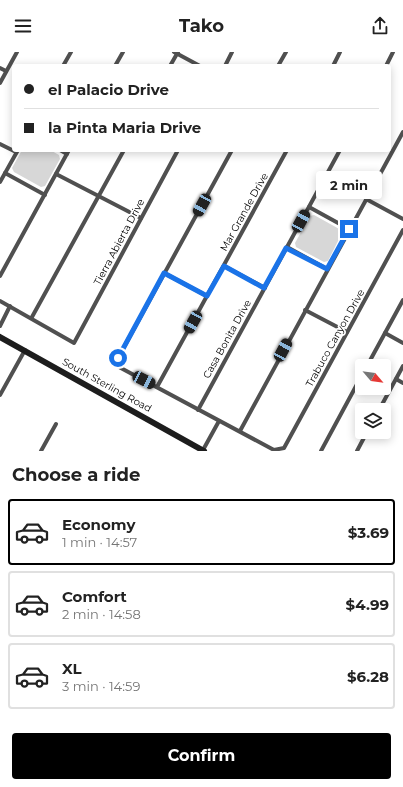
<!DOCTYPE html>
<html lang="en">
<head>
<meta charset="utf-8">
<style>
  :root { --surface:#fff; --page:#f6f6f6; --text:#222; --muted:#767676; --line:#e0e0e0; --accent:#000 }
  body { margin:0; font-family:Montserrat,sans-serif; background:var(--page); color:var(--text); height:100vh; display:flex; flex-direction:column; font-size:15px; white-space:nowrap }
  * { box-sizing:border-box; margin:0 }
  p { font-size:13px; color:var(--muted) }
  .icon { flex:none; width:22px; height:22px; fill:none; stroke:currentColor; stroke-width:2; stroke-linecap:round; stroke-linejoin:round }
  .map { position:relative; height:399px; overflow:hidden }
  .sheet { display:flex; flex-direction:column; background:var(--surface); flex:1 }
  .sheet>* { flex:none }
  .banner { position:absolute; left:12px; top:12px; width:379px; height:88px; border-radius:4px; box-shadow:0 2px 10px #0003; display:grid; align-content:center; height:88px; padding:0 12px; background:var(--surface) }
  .needle { width:26px; rotate:119deg }
  .tools { position:absolute; left:355px; top:307px; display:grid; gap:8px }
  .tools a { display:grid; place-items:center; width:36px; height:36px; border-radius:4px; background:var(--surface); box-shadow:0 2px 10px #0003; font-size:20px }
  .end { position:absolute; width:18px; height:18px; margin:-9px; border:5px solid #1a73e8; background:#fff; box-shadow:0 0 0 2px #fff }
  .from { border-radius:50% }
  .bubble { position:absolute; height:28px; border-radius:4px; background:var(--surface); box-shadow:0 2px 10px #0003; font-size:13px; font-weight:700; line-height:28px; text-align:center }
  .car { position:absolute; width:12px; height:24px; margin:-12px -6px; border-radius:5px; box-shadow:0 0 3px 1px #0007; background:linear-gradient(#222 24%,#8ab4d8 0 40%,#222 0 76%,#8ab4d8 0 86%,#222 0) }
  .banner b { display:flex; align-items:center; gap:14px; height:38px; font-size:15px }
  .banner b+b { border-top:1px solid var(--line) }
  .banner i { width:10px; height:10px; background:var(--text) }
  ul { padding:0; list-style:none }
  li { display:flex; align-items:center; gap:12px; height:66px; margin:0 8px 6px; padding:0 4px; border:2px solid var(--line); border-radius:4px }
  li div { flex:1 }
  li b { display:block; font-size:15px }
  li em { font-style:normal; font-weight:700 }
  li.current { border-color:var(--accent) }
  li>.icon { width:36px; height:36px; stroke-width:1.5 }
  h2 { padding:0 12px; font-size:18px; line-height:48px }
  .primary-button { display:flex; gap:8px; margin-top:auto; padding:8px 12px }
  .primary-button a { flex:1; height:46px; border-radius:4px; background:var(--accent); color:#fff; font-size:16px; font-weight:700; line-height:46px; text-align:center }
  header { display:flex; justify-content:space-between; align-items:center; height:52px; padding:0 12px; background:var(--surface); font-size:18px; font-weight:700 }
  .map>svg:first-child { display:block }
  .green { fill:#d7d7d7 }
  .lines { fill:none; stroke-linecap:round; stroke-linejoin:round }
  .street { stroke:#505050; stroke-width:4 }
  .secondary { stroke:#1d1d1d; stroke-width:6 }
  .route { stroke:#1a73e8; stroke-width:5 }
  .labels { text-anchor:middle; dominant-baseline:central; stroke-width:3.5; stroke-linejoin:round; paint-order:stroke }
  .street-label { font-size:10px; fill:#000; stroke:#fff }
</style>
</head>
<body>
<header><svg class="icon" aria-label="menu" viewBox="0 0 24 24"><path d="M4 6h16M4 12h16M4 18h16"/></svg>Tako<svg class="icon" aria-label="share" viewBox="0 0 24 24"><path d="M12 15V3M7 8l5-5 5 5M5 13v7h14v-7"/></svg></header>
<div class="map">
<svg width="403" height="399" viewBox="0 0 403 399">
  <rect width="100%" height="100%" fill="#fff"/>
  <g class="green">
    <path d="M22,98h28l9,5 1,4 -15,27 -4,1 -27,-15 -2,-4z"/>
    <path d="M314,163l27,15 1,3 -14,28 -4,1 -28,-15 -1,-4 15,-27z"/>
  </g>
  <g class="lines">
    <g class="street">
      <path d="M174,0l26,14"/>
      <path d="M63,14l8,-14"/>
      <path d="M115,14l8,-14"/>
      <path d="M170,14l8,-14"/>
      <path d="M225,14l7,-14"/>
      <path d="M278,14l8,-14"/>
      <path d="M333,14l7,-14"/>
      <path d="M386,14l7,-14"/>
      <path d="M0,16l6,3"/>
      <path d="M0,31l17,-31"/>
      <path d="M0,92l16,8"/>
      <path d="M60,98l7,4"/>
      <path d="M232,98l-114,208 1,9 155,83 10,-2 119,-218"/>
      <path d="M5,121l40,22"/>
      <path d="M56,122l85,44"/>
      <path d="M0,130l18,-32"/>
      <path d="M366,147l37,20"/>
      <path d="M309,155l40,22"/>
      <path d="M287,195l40,22"/>
      <path d="M224,214l41,22"/>
      <path d="M164,221l43,23"/>
      <path d="M0,224l69,-126"/>
      <path d="M0,249l74,42 104,-193"/>
      <path d="M305,258l42,22"/>
      <path d="M32,265l92,-167"/>
      <path d="M0,274l10,-20"/>
      <path d="M385,281l18,10"/>
      <path d="M367,314l36,-66"/>
      <path d="M396,327l7,4"/>
      <path d="M157,335l130,-237"/>
      <path d="M0,343l25,-45"/>
      <path d="M198,358l142,-260"/>
      <path d="M379,358l24,-44"/>
      <path d="M240,379l163,-299"/>
      <path d="M203,398l16,-29"/>
      <path d="M41,399l15,-27"/>
      <path d="M321,399l41,-76"/>
      <path d="M357,399l10,-19"/>
    </g>
    <path class="secondary" d="M0,285l204,114"/>
  </g>
  <g class="lines">
    <path class="route" d="M118,306l46,-85 43,23 17,-30 40,22 22,-40 41,21 22,-40"/>
  </g>
  <g class="labels">
    <g class="street-label">
      <text transform="translate(244 160) rotate(-61)">Mar Grande Drive</text>
      <text transform="translate(119 190) rotate(-62)">Tierra Abierta Drive</text>
      <text transform="translate(335 286) rotate(-61)">Trabuco Canyon Drive</text>
      <text transform="translate(227 287) rotate(-61)">Casa Bonita Drive</text>
      <text transform="translate(107 333) rotate(29)">South Sterling Road</text>
    </g>
  </g>
</svg>
<div class="tools">
<a><svg class="needle" viewBox="-14 -14 28 28"><path d="M0-13l5 13h-10z" fill="#e53935"/><path d="M0 13l5-13h-10z" fill="#767676"/></svg></a>
<a><svg class="icon" aria-label="layers" viewBox="0 0 24 24"><path d="M12 4l9 5-9 5-9-5zM3 14l9 5 9-5"/></svg></a>
</div>
<i class="end from" style="left:118px;top:306px"></i>
<i class="end" style="left:349px;top:177px"></i>
<div class="bubble" style="left:316px;top:119px;width:66px">2 min</div>
<i class="car" style="left:202px;top:153px;rotate:209deg"></i>
<i class="car" style="left:301px;top:169px;rotate:29deg"></i>
<i class="car" style="left:193px;top:270px;rotate:209deg"></i>
<i class="car" style="left:283px;top:298px;rotate:28deg"></i>
<i class="car" style="left:144px;top:328px;rotate:117deg"></i>
<div class="banner">
<b><i class="from"></i>el Palacio Drive</b>
<b><i></i>la Pinta Maria Drive</b>
</div>
</div>
<section class="sheet">
<h2>Choose a ride</h2>
<ul>
<li class="current"><svg class="icon" aria-label="car" viewBox="0 0 24 24"><path d="M5 17H2v-5l4-1 3-4h7l3 4 3 1v5h-3M9 17h6M6 11h13"/><circle cx="7" cy="17" r="2"/><circle cx="17" cy="17" r="2"/></svg><div><b>Economy</b><p>1 min · 14:57</p></div><em>$3.69</em></li>
<li><svg class="icon" aria-label="car" viewBox="0 0 24 24"><path d="M5 17H2v-5l4-1 3-4h7l3 4 3 1v5h-3M9 17h6M6 11h13"/><circle cx="7" cy="17" r="2"/><circle cx="17" cy="17" r="2"/></svg><div><b>Comfort</b><p>2 min · 14:58</p></div><em>$4.99</em></li>
<li><svg class="icon" aria-label="car" viewBox="0 0 24 24"><path d="M5 17H2v-5l4-1 3-4h7l3 4 3 1v5h-3M9 17h6M6 11h13"/><circle cx="7" cy="17" r="2"/><circle cx="17" cy="17" r="2"/></svg><div><b>XL</b><p>3 min · 14:59</p></div><em>$6.28</em></li>
</ul>
<div class="primary-button"><a>Confirm</a></div>
</section>
</body>
</html>
